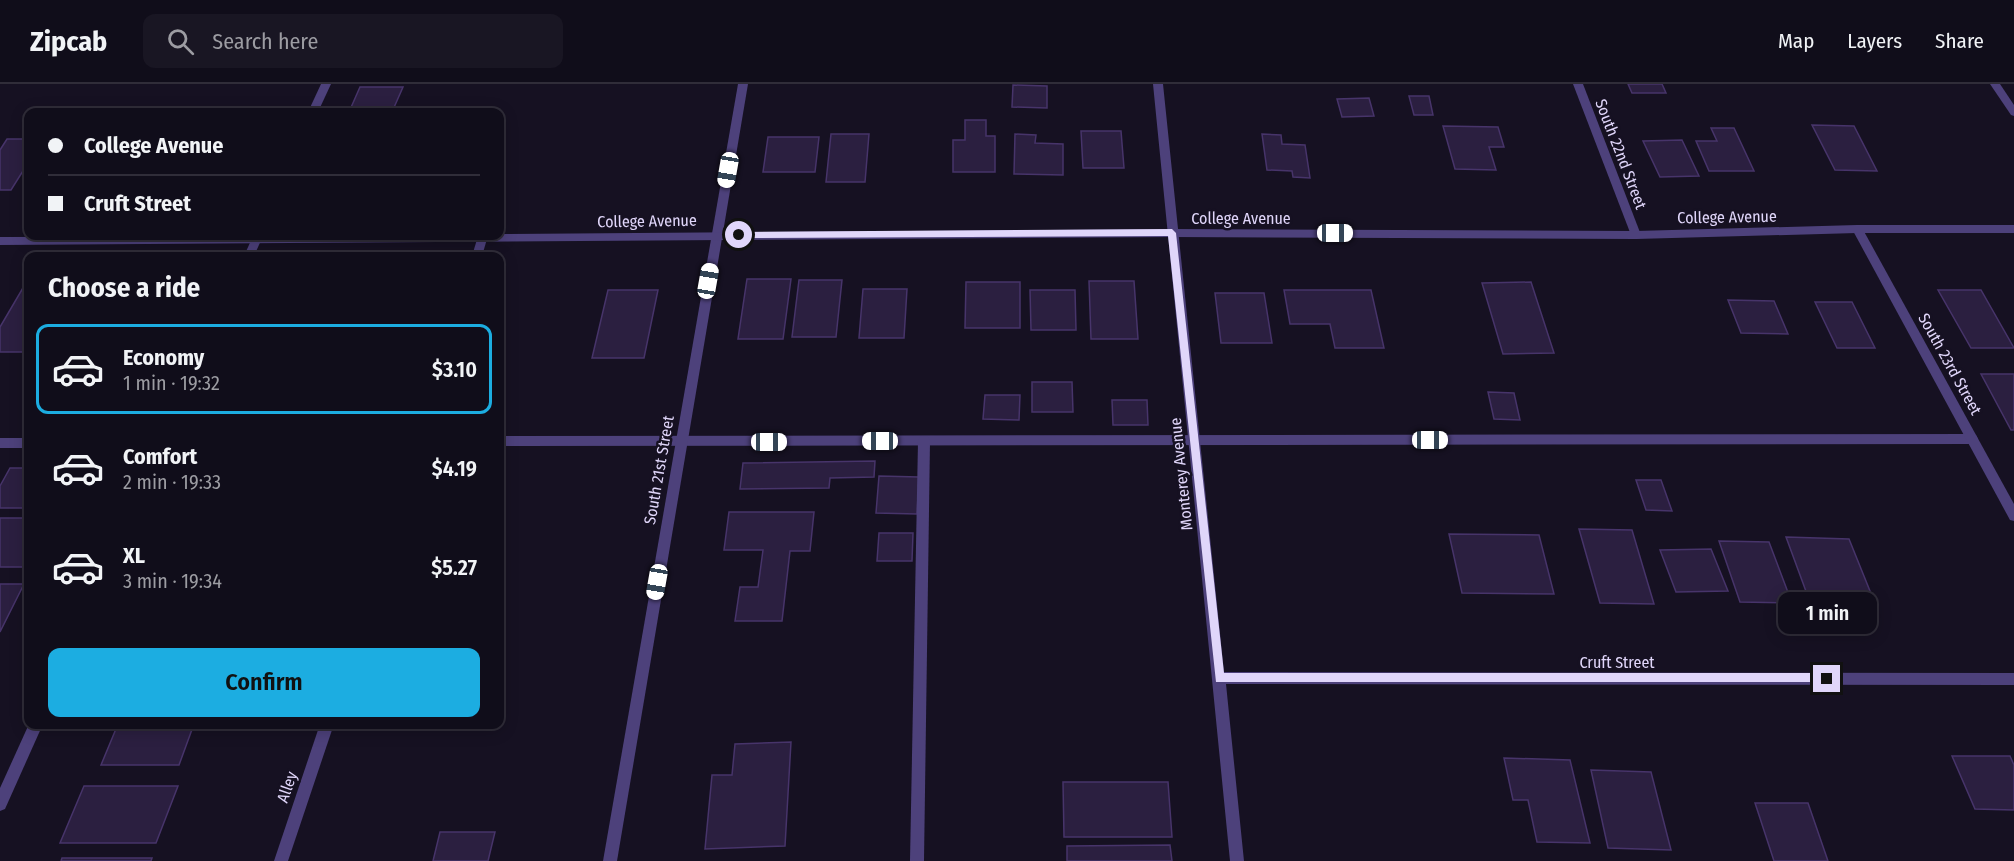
<!DOCTYPE html>
<html lang="en">
<head>
<meta charset="utf-8">
<style>
  :root { --surface:#100d1a; --page:#191623; --text:#f1f3f6; --muted:#9c9ca2; --line:#302d39; --accent:#1cade1 }
  body { margin:0; font-family:"Fira Sans Condensed",sans-serif; background:var(--page); color:var(--text); height:100vh; display:flex; flex-direction:column; font-size:22px; white-space:nowrap }
  * { box-sizing:border-box; margin:0 }
  p { font-size:20px; color:var(--muted) }
  .icon { flex:none; width:33px; height:33px; fill:none; stroke:currentColor; stroke-width:2; stroke-linecap:round; stroke-linejoin:round }
  .map { position:relative; flex:1; overflow:hidden }
  .side { position:absolute; left:24px; top:168px; width:480px; height:477px; display:flex; flex-direction:column; background:var(--surface); border-radius:12px; box-shadow:0 3px 15px #0003,0 0 0 2px var(--line) }
  .side>* { flex:none }
  .hud { position:absolute; left:24px; top:24px; width:480px; height:132px; border-radius:12px; box-shadow:0 3px 15px #0003,0 0 0 2px var(--line); display:grid; align-content:center; height:132px; padding:0 24px; background:var(--surface) }
  .end { position:absolute; width:27px; height:27px; margin:-14px; border:8px solid #e0d6fa; background:#111; box-shadow:0 0 0 3px #111 }
  .from { border-radius:50% }
  .bubble { position:absolute; height:42px; border-radius:12px; background:var(--surface); box-shadow:0 3px 15px #0003,0 0 0 2px var(--line); font-size:20px; font-weight:600; line-height:42px; text-align:center }
  .car { position:absolute; width:18px; height:36px; margin:-18px -9px; border-radius:8px; box-shadow:0 0 4px 2px #0007; background:linear-gradient(#fff 24%,#345 0 40%,#fff 0 76%,#345 0 86%,#fff 0) }
  .hud b { display:flex; align-items:center; gap:21px; height:57px; font-size:22px }
  .hud b+b { border-top:2px solid var(--line) }
  .hud i { width:15px; height:15px; background:var(--text) }
  ul { padding:0; list-style:none }
  li { display:flex; align-items:center; gap:18px; height:90px; margin:0 12px 9px; padding:0 12px; border:3px solid transparent; border-radius:12px }
  li div { flex:1 }
  li b { display:block; font-size:22px }
  li em { font-style:normal; font-weight:600 }
  li.active { border-color:var(--accent) }
  li>.icon { width:54px; height:54px; stroke-width:1.5 }
  h2 { padding:0 24px; font-size:27px; line-height:72px }
  .action { display:flex; gap:12px; margin-top:auto; padding:12px 24px }
  .action a { flex:1; height:69px; border-radius:12px; background:var(--accent); color:#111; font-size:24px; font-weight:600; line-height:69px; text-align:center }
  header { display:flex; align-items:center; gap:36px; box-sizing:border-box; height:84px; padding:0 30px; background:var(--surface); border-bottom:2px solid var(--line) }
  header strong { font-size:28px }
  nav { display:flex; gap:33px; margin-inline-start:auto; font-size:21px }
  .search { width:420px; height:54px; background:var(--page); display:flex; align-items:center; gap:15px; box-sizing:border-box; padding:0 21px; border-radius:12px; color:var(--muted); font-size:22px }
  .map>svg:first-child { display:block }
  .building { fill:#2b1f40; stroke:#47346a; stroke-width:1.5 }
  .lines { fill:none; stroke-linecap:round; stroke-linejoin:round }
  .service { fill:#4d417b; fill-rule:evenodd }
  .minor { fill:#4d417b; fill-rule:evenodd }
  .tertiary { fill:#4d417b; fill-rule:evenodd }
  .route { fill:#e0d6fa }
  .labels { text-anchor:middle; dominant-baseline:central; stroke-width:5; stroke-linejoin:round; paint-order:stroke }
  .street-label { font-size:16px; fill:#e0d6fa; stroke:#161122 }
</style>
</head>
<body>
<header>
<strong>Zipcab</strong>
<div class="search"><svg class="icon" aria-label="search" viewBox="0 0 24 24"><circle cx="10" cy="10" r="6"/><path d="M15 15l6 6"/></svg>Search here</div>
<nav><a>Map</a><a>Layers</a><a>Share</a></nav>
</header>
<div class="map">
<svg width="2014" height="777" viewBox="0 0 2014 777">
  <rect width="100%" height="100%" fill="#161122"/>
  <g class="building">
    <path d="M1628,0h34l4,9h-34z"/>
    <path d="M1013,1l34,1v22l-35,-1z"/>
    <path d="M360,3h43l-11,25h-43z"/>
    <path d="M1409,12h20l4,19h-19z"/>
    <path d="M1369,14l5,18 -32,1 -5,-18z"/>
    <path d="M965,36h21v16h9v36h-42v-32h12z"/>
    <path d="M1812,41l42,1 23,45 -42,-1z"/>
    <path d="M1443,42l55,1 6,20h-15l7,23 -41,-1z"/>
    <path d="M1711,44h23l20,43h-45l-13,-30h21z"/>
    <path d="M1081,47h40l3,37h-41z"/>
    <path d="M831,50h38l-4,48h-39z"/>
    <path d="M1015,50l21,1 -1,8 28,1v31l-49,-1z"/>
    <path d="M1262,50l19,1 1,9 23,1 5,33 -17,-1 -1,-6 -25,-1z"/>
    <path d="M768,53h51l-4,35h-52z"/>
    <path d="M7,55h21v24l-17,27h-11v-40z"/>
    <path d="M1682,56l17,36 -39,1 -17,-36z"/>
    <path d="M747,195h44l-8,60h-45z"/>
    <path d="M799,196h43l-6,57h-44z"/>
    <path d="M27,197l1,71h-28v-25z"/>
    <path d="M1089,197h45l4,58h-47z"/>
    <path d="M966,198h54v46h-55z"/>
    <path d="M1531,198l23,71 -51,1 -21,-71z"/>
    <path d="M863,205h44l-3,49h-45z"/>
    <path d="M608,206h50l-14,68h-52z"/>
    <path d="M1030,206h45l1,40h-45z"/>
    <path d="M1284,206h87l13,58h-49l-5,-24h-40z"/>
    <path d="M1938,206h43l33,58h-43z"/>
    <path d="M1215,209h49l8,50h-51z"/>
    <path d="M1728,216l46,1 14,33 -47,-1z"/>
    <path d="M1815,218h37l23,46h-38z"/>
    <path d="M1981,290h33v56h-3z"/>
    <path d="M1032,298h40l1,30h-41z"/>
    <path d="M1488,308l26,1 6,27 -26,-1z"/>
    <path d="M985,311h35l-1,25 -36,-1z"/>
    <path d="M1112,316h35l1,25h-35z"/>
    <path d="M875,377l-1,16 -44,1 -1,10 -89,1 3,-26z"/>
    <path d="M10,384h18v40h-28v-22z"/>
    <path d="M879,392l40,1 -2,37 -41,-1z"/>
    <path d="M1636,396h25l11,31 -26,-1z"/>
    <path d="M729,428h85l-4,39h-20l-8,70h-47l5,-34h18l5,-37h-39z"/>
    <rect x="0" y="434" width="28" height="49"/>
    <path d="M1579,445l53,1 22,74 -54,-1z"/>
    <path d="M879,449h34l-1,28h-35z"/>
    <path d="M1449,450l90,1 15,59 -92,-1z"/>
    <path d="M1786,453l63,2 23,57 -65,-2z"/>
    <path d="M1719,457l50,1 23,61 -52,-1z"/>
    <path d="M1711,465l17,42 -52,1 -16,-42z"/>
    <path d="M0,500h24l-24,48z"/>
    <path d="M118,640h76l-15,41h-78z"/>
    <path d="M791,658l-6,104 -80,3 7,-74h20l3,-31z"/>
    <path d="M1952,672h58l4,9v45l-39,-1z"/>
    <path d="M1504,674l66,2 20,83 -53,-1 -9,-42h-15z"/>
    <path d="M1591,686l60,2 20,78 -63,-2z"/>
    <path d="M1063,698h105l4,55h-108z"/>
    <path d="M84,702h94l-22,57h-96z"/>
    <path d="M1755,719h53l20,58h-54z"/>
    <path d="M440,748h55l-7,29h-55z"/>
    <path d="M1170,761l2,16h-105v-15z"/>
    <path d="M62,774h90l-1,3h-90z"/>
  </g>
  <g class="lines">
    <g class="service">
      <path d="M478,152h8l1,3 -5,17h-10z"/>
      <path d="M1972,350l4,1 2,4 -2,4 -4,1 -1472,2v-10z"/>
      <rect x="0" y="354" width="28" height="10"/>
      <path d="M320,640h14l-46,137h-14z"/>
    </g>
    <g class="minor">
      <path d="M321,0h10l-13,28h-10z"/>
      <path d="M738,0h10l-131,777h-14z"/>
      <path d="M1153,0h10l61,588 790,1v12l-788,-1 18,177h-14z"/>
      <path d="M1573,0h10l58,151 -1,3 -4,1 -5,-4z"/>
      <path d="M1990,0h10l14,21v11l-3,-1z"/>
      <path d="M1857,141l4,1 153,278v17l-4,-1 -158,-291z"/>
      <path d="M253,152h10l-9,20h-10z"/>
      <path d="M924,352l4,1 2,4 -6,420h-14l8,-420 2,-4z"/>
      <path d="M29,640h14l-38,85 -5,2v-23z"/>
    </g>
    <path class="tertiary" d="M1857,141h157v8h-157l-221,6 -464,-2 -1172,8v-8l500,-1v-2l672,-5 464,2z"/>
  </g>
  <path class="route" d="M1172,145l4,4 48,440h603l4,2v7h-615l-48,-446 -429,2 -5,-3 5,-3z"/>
  <g class="labels">
    <g class="street-label">
      <text transform="translate(1621 70) rotate(69)">South 22nd Street</text>
      <text transform="translate(1727 133) rotate(-1)">College Avenue</text>
      <text x="1241" y="134">College Avenue</text>
      <text transform="translate(647 137) rotate(-1)">College Avenue</text>
      <text transform="translate(1950 280) rotate(61)">South 23rd Street</text>
      <text transform="translate(659 386) rotate(-80)">South 21st Street</text>
      <text transform="translate(1181 390) rotate(-96)">Monterey Avenue</text>
      <text x="1617" y="578">Cruft Street</text>
      <text transform="translate(287 703) rotate(-71)">Alley</text>
    </g>
  </g>
</svg>
<i class="end from" style="left:739px;top:151px"></i>
<i class="end" style="left:1827px;top:595px"></i>
<div class="bubble" style="left:1778px;top:508px;width:99px">1 min</div>
<i class="car" style="left:728px;top:86px;rotate:190deg"></i>
<i class="car" style="left:1335px;top:149px;rotate:90deg"></i>
<i class="car" style="left:708px;top:197px;rotate:10deg"></i>
<i class="car" style="left:1430px;top:356px;rotate:90deg"></i>
<i class="car" style="left:880px;top:357px;rotate:270deg"></i>
<i class="car" style="left:769px;top:358px;rotate:90deg"></i>
<i class="car" style="left:657px;top:498px;rotate:190deg"></i>
<div class="hud">
<b><i class="from"></i>College Avenue</b>
<b><i></i>Cruft Street</b>
</div>
<section class="side">
<h2>Choose a ride</h2>
<ul>
<li class="active"><svg class="icon" aria-label="car" viewBox="0 0 24 24"><path d="M5 17H2v-5l4-1 3-4h7l3 4 3 1v5h-3M9 17h6M6 11h13"/><circle cx="7" cy="17" r="2"/><circle cx="17" cy="17" r="2"/></svg><div><b>Economy</b><p>1 min · 19:32</p></div><em>$3.10</em></li>
<li><svg class="icon" aria-label="car" viewBox="0 0 24 24"><path d="M5 17H2v-5l4-1 3-4h7l3 4 3 1v5h-3M9 17h6M6 11h13"/><circle cx="7" cy="17" r="2"/><circle cx="17" cy="17" r="2"/></svg><div><b>Comfort</b><p>2 min · 19:33</p></div><em>$4.19</em></li>
<li><svg class="icon" aria-label="car" viewBox="0 0 24 24"><path d="M5 17H2v-5l4-1 3-4h7l3 4 3 1v5h-3M9 17h6M6 11h13"/><circle cx="7" cy="17" r="2"/><circle cx="17" cy="17" r="2"/></svg><div><b>XL</b><p>3 min · 19:34</p></div><em>$5.27</em></li>
</ul>
<div class="action"><a>Confirm</a></div>
</section>
</div>
</body>
</html>
